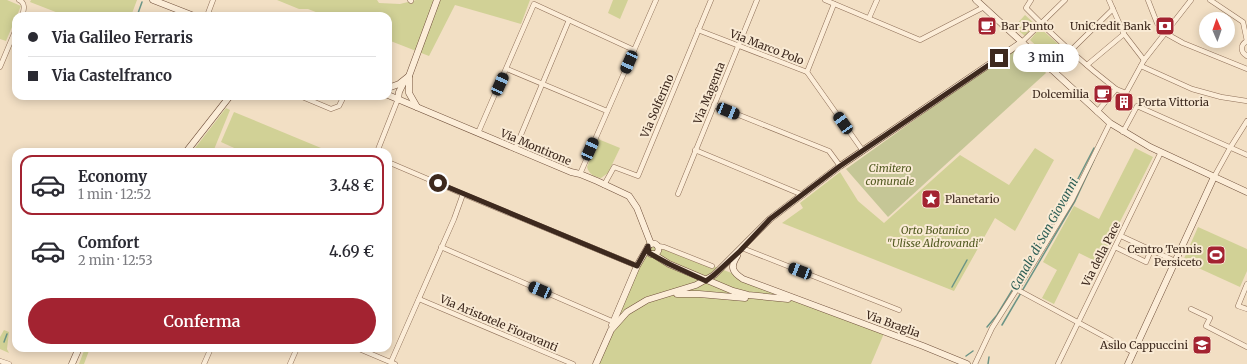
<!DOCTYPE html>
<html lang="it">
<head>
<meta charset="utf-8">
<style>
  :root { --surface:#fff; --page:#f7f7f7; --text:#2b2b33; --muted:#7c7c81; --line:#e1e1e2; --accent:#a32331 }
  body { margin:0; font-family:Merriweather,serif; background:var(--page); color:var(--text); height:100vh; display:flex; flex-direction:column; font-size:15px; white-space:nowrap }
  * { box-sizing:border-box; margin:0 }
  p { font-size:13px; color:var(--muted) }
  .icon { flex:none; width:22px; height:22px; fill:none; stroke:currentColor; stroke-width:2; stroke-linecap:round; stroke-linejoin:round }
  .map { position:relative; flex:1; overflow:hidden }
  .drawer { position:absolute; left:12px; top:148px; width:380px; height:204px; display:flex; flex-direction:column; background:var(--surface); border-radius:12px; box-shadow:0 2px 10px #0003 }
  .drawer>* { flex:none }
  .hud { position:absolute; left:12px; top:12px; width:380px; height:88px; border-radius:12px; box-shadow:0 2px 10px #0003; display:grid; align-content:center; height:88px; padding:0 16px; background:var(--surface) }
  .needle { width:26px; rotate:358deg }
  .controls { position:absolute; left:1199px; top:12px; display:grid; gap:8px }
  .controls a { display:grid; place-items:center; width:36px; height:36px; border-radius:50%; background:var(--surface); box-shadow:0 2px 10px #0003; font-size:20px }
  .end { position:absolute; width:18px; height:18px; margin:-9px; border:5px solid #3d291e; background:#fff; box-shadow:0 0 0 2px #fff }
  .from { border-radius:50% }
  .bubble { position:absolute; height:28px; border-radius:14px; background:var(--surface); box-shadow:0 2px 10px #0003; font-size:13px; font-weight:600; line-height:28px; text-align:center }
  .car { position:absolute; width:12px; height:24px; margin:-12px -6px; border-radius:5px; box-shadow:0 0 3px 1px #0007; background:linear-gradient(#222 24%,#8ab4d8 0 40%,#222 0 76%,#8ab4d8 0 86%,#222 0) }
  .hud b { display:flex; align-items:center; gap:14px; height:38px; font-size:15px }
  .hud b+b { border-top:1px solid var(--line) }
  .hud i { width:10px; height:10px; background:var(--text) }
  ul { padding:7px 0 0; list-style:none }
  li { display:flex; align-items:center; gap:12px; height:60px; margin:0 8px 6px; padding:0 8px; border:2px solid transparent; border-radius:12px }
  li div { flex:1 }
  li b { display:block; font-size:15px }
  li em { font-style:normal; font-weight:600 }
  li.selected { border-color:var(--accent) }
  li>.icon { width:36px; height:36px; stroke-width:1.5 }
  .button { display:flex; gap:8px; margin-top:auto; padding:8px 16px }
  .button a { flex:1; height:46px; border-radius:24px; background:var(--accent); color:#fff; font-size:16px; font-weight:600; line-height:46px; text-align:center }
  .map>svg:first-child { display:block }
  .green { fill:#d1d196 }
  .cemetery { fill:#c5c696 }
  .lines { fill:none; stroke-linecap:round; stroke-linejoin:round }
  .stream { stroke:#6b9486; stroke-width:1.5 }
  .street-casing { stroke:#8e6f58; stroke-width:5.5 }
  .secondary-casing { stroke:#70503b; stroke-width:7 }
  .street { stroke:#fcedd8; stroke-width:4.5 }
  .secondary { stroke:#fcedd8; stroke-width:6 }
  .route { stroke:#3d291e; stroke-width:5 }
  .labels { text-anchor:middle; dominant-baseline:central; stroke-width:4; stroke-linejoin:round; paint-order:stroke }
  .poi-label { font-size:11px; fill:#3d291e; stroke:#f9ead4; text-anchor:end }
  .street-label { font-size:11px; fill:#3d291e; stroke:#f9ead4 }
  .park-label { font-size:11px; font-style:italic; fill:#535b22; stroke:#f9ead4 }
  .water-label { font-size:12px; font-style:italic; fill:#2c5e55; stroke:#f9ead4 }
</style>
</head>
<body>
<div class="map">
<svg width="1247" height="364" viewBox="0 0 1247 364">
  <rect width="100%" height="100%" fill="#f2dfc4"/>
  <g class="green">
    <path d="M0,0h7l14,6 -15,35 -6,-2z"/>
    <path d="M31,0h106l-6,16h-65l-36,-14z"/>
    <path d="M277,0h100l2,3 21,1 16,-4h114l-9,24 -66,-19 -26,51 -41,-16v-24h-62l-18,-7h-9z"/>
    <path d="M613,0h15l-8,19 -12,-6z"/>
    <path d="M1025,15l10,9 -10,12 -11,-9z"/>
    <path d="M1040,28l26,23 -11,12 -25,-23z"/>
    <path d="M226,108l4,2 -17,42h-21z"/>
    <path d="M234,112l87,36 -2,4h-76l-22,-10z"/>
    <path d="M598,139l22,9 -12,25 -7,5c-7,-1 -12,-4 -14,-11z"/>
    <path d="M1035,148l19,12 -39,71 -20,-13 -41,73 -172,-68 21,-15 -3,-5 40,-31 18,29 26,22 76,-68 49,30z"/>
    <path d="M1135,148l18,9 -54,106 -20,-10 -25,51 -12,-6 15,-28 -14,-8 31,-56 25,13z"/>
    <path d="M1198,227l49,22v22l-7,16 -57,-26z"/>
    <path d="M647,241l238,90 -14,33h-275z"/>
    <path d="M4,330l5,2 -2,17 2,4 -9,-4v-12z"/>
    <path d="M85,348h5l-6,16h-5z"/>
  </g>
  <path class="cemetery" d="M1023,45l23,28 -158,144 -42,-48 113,-81z"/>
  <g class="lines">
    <g class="stream">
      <path d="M137,16l5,-14"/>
      <path d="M952,287l15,-27"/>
      <path d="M1002,325l73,-124 19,-41"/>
      <path d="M987,327l10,-12 71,-117 26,-50"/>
      <path d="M4,342l3,-8"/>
      <path d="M966,356l7,-5"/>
      <path d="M988,364l1,-7"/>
    </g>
    <g class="street-casing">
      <g id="street">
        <path d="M19,0c7,3 5,10 3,16"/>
        <path d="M410,0l1,1"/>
        <path d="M825,0l95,40 64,-33"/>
        <path d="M1031,0l-5,8c27,28 59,57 90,81"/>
        <path d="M1109,0l15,34 20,26"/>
        <path d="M1148,0l9,23 8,10 18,10 64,26"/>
        <path d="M1210,0l33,22 4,19"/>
        <path d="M207,16l6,-16"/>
        <path d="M869,18l8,-18"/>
        <path d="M698,30l109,42 56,79"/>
        <path d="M1247,41c-7,4 -7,11 0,15"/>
        <path d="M1022,42l43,-42"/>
        <path d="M1087,65l37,-31"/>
        <path d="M1141,66l51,23 29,8 26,4"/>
        <path d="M0,67l16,-38"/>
        <path d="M507,69l100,42"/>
        <path d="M1051,70l62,-61"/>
        <path d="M807,72l27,-68"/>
        <path d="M300,96l31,13 8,-3 5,-10"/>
        <path d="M714,105l115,46 11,15"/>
        <path d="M1097,112l19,-23 10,4 18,-33 47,-60"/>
        <path d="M1123,132l14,-26 110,49"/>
        <path d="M478,133l56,-129 100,46"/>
        <path d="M515,149l54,-129"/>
        <path d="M695,150l108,45"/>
        <path d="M377,152l21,-53"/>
        <path d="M388,162l75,32 174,72"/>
        <path d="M580,174l76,-174"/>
        <path d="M1214,177l16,-29 17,-27"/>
        <path d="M604,185l10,-18 24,9 73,-176"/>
        <path d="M678,194l79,-194"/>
        <path d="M1121,236l54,25"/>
        <path d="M657,246l7,1 48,19"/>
        <path d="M441,247l173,75"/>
        <path d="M1115,247l31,15 5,-12"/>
        <path d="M742,248l157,62"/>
        <path d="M1247,284l-9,22 9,3"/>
        <path d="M1016,289l117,63"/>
        <path d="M419,299l154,65"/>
        <path d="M1191,309l19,9 -4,8 41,21"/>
        <path d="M357,348l38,16"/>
        <path d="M0,361l9,3"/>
        <path d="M391,362l63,-143 9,-25"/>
        <path d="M204,364l7,-16"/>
        <path d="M290,364l7,-16"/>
        <path d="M975,364l17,-36 41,-64 39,-64 38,-77"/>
        <path d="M1058,364l103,-212"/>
      </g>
    </g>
    <g class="secondary-casing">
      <g id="secondary">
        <path d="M153,0l41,16"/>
        <path d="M976,0l134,123 40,24 97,45"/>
        <path d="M388,88l11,-4 10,-8"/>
        <path d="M388,95l183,77 9,2 17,7 32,15 8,12 14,36"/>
        <path d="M398,99l1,-7 5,-10"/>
        <path d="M417,107l-8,-14v-17l28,-76"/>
        <path d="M186,152l44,-56"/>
        <circle cx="653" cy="249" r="5.5"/>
        <path d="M653,254l16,10 64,27 15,4 40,4"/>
        <path d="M737,256c-7,11 -5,16 6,23l180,67 44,18"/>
        <path d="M677,294h22l46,4"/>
        <path d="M612,325l25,-59 11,-19"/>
        <path d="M72,364l7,-16"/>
        <path d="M596,364l15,-34 16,-18 20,-12 49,-15 18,-10 56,-56 70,-53 182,-124"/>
        <path d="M1128,364l86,-187"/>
      </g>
    </g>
    <use href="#street" class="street"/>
    <use href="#secondary" class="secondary"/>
  </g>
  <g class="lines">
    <path class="route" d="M438,183l199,83 11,-20 1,7 20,11 37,17 8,-6 26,-24 30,-32 70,-53 159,-108"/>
  </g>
  <defs>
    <g id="cafe-square" transform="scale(1)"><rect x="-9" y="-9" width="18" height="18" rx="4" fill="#a32331" stroke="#f9ead4"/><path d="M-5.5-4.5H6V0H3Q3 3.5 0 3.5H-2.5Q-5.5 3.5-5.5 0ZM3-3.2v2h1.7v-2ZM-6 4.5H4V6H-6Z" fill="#fff"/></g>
    <g id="bank-square" transform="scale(1)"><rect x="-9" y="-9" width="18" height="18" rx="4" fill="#a32331" stroke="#f9ead4"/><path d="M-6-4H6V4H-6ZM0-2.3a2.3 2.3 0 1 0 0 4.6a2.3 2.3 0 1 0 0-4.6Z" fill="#fff"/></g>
    <g id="building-square" transform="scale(1)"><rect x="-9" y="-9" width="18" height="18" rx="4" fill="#a32331" stroke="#f9ead4"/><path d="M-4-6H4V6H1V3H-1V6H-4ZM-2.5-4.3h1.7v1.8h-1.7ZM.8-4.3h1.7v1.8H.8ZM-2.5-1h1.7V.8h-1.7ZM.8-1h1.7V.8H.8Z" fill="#fff"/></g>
    <g id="sight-square" transform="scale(1)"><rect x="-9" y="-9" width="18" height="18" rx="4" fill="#a32331" stroke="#f9ead4"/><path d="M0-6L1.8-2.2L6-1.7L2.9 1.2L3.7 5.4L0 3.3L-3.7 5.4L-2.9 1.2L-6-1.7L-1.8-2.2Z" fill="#fff"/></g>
    <g id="stadium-square" transform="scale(1)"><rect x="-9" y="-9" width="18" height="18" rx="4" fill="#a32331" stroke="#f9ead4"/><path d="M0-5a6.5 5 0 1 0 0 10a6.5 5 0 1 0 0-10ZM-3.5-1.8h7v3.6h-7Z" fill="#fff"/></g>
    <g id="school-square" transform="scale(1)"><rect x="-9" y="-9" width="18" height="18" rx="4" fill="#a32331" stroke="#f9ead4"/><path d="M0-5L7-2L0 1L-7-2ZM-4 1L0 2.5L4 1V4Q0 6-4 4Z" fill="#fff"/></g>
  </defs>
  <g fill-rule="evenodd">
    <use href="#cafe-square" x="987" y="26"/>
    <use href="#bank-square" x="1165" y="26"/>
    <use href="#cafe-square" x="1103" y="94"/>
    <use href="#building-square" x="1124" y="102"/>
    <use href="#sight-square" x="931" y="199"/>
    <use href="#stadium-square" x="1216" y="255"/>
    <use href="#school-square" x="1202" y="345"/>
  </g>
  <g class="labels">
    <g class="poi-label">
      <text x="1001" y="26" text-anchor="start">Bar Punto</text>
      <text x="1151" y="26">UniCredit Bank</text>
      <text x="1089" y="94">Dolcemilia</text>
      <text x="1138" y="102" text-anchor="start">Porta Vittoria</text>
      <text x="945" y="199" text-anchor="start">Planetario</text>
      <text x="1202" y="249">Centro Tennis<tspan x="1202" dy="13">Persiceto</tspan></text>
      <text x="1188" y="345">Asilo Cappuccini</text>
    </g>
    <g class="street-label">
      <text transform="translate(767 47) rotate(21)">Via Marco Polo</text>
      <text transform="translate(709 93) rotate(-68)">Via Magenta</text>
      <text transform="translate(657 106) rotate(-67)">Via Solferino</text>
      <text transform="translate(536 147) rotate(23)">Via Montirone</text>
      <text transform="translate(1101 254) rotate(-63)">Via della Pace</text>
      <text transform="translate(499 323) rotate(23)">Via Aristotele Fioravanti</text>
      <text transform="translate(893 324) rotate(20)">Via Braglia</text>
    </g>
    <g class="park-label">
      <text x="890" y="168">Cimitero<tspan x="890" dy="13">comunale</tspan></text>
      <text x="935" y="230">Orto Botanico<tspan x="935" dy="13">"Ulisse Aldrovandi"</tspan></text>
    </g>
    <g class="water-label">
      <text transform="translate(1044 234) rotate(-61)">Canale di San Giovanni</text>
    </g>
  </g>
</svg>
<div class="controls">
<a><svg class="needle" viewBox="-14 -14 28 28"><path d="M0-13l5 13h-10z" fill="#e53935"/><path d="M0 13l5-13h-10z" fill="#7c7c81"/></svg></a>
</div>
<i class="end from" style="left:438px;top:183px"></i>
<i class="end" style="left:999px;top:58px"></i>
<div class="bubble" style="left:1013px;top:44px;width:66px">3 min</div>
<i class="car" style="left:629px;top:62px;rotate:204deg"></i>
<i class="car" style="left:500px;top:84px;rotate:24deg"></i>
<i class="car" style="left:728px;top:111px;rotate:112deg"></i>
<i class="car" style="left:843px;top:123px;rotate:325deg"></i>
<i class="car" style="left:590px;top:149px;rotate:24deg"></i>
<i class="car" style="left:800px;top:271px;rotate:291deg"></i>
<i class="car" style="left:540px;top:290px;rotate:293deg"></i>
<div class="hud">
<b><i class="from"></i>Via Galileo Ferraris</b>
<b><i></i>Via Castelfranco</b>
</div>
<section class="drawer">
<ul>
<li class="selected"><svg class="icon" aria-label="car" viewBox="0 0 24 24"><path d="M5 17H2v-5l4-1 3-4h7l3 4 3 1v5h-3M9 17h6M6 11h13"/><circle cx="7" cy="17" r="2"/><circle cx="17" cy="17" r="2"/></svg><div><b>Economy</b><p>1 min · 12:52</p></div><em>3.48 €</em></li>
<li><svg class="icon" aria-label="car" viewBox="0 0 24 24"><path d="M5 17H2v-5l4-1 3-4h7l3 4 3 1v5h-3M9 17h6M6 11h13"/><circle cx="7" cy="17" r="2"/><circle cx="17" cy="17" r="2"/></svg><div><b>Comfort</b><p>2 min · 12:53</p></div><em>4.69 €</em></li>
</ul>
<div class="button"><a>Conferma</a></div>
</section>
</div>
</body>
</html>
